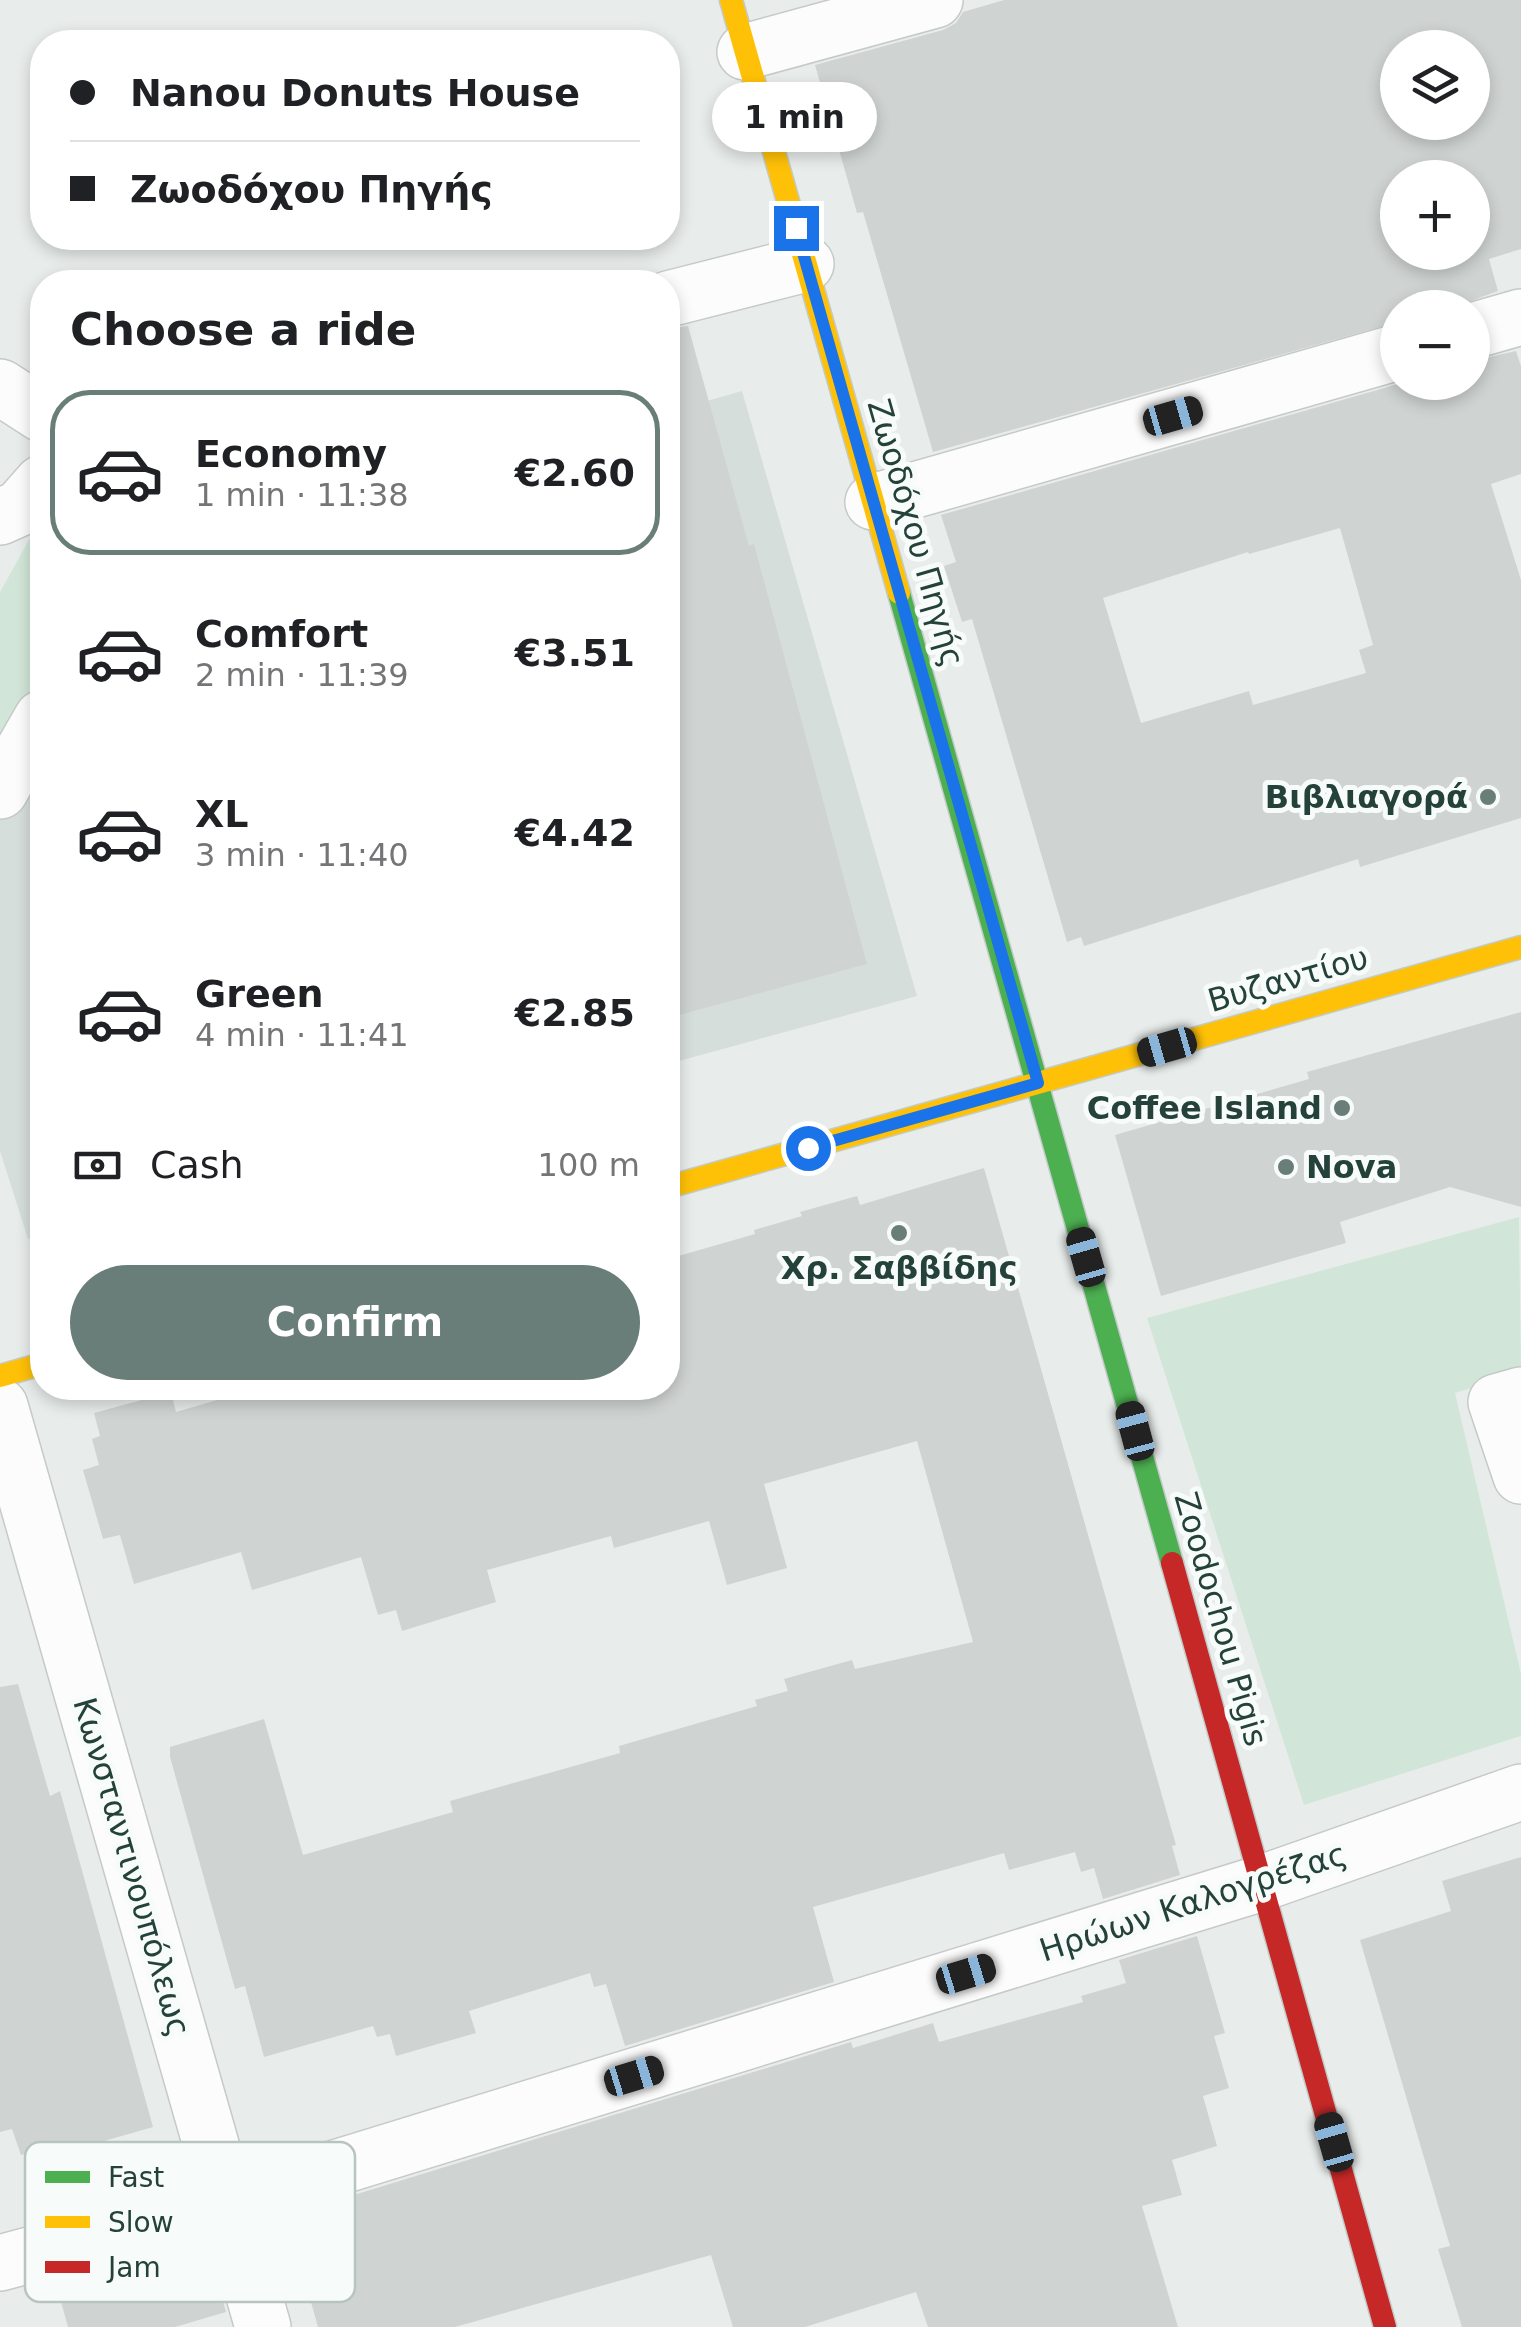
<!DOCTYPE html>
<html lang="en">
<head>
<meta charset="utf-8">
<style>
  :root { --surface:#fff; --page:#f2f2f2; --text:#202124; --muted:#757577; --line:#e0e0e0; --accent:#697e78 }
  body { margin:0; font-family:"DejaVu Sans",sans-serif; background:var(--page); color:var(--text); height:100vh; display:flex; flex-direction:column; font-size:38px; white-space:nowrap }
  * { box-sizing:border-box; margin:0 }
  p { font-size:32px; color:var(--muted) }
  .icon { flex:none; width:55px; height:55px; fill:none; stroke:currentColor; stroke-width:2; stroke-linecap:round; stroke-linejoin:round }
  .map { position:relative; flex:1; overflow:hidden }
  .side { position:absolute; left:30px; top:270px; width:650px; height:1130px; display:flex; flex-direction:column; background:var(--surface); border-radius:40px; box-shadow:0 5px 15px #0003 }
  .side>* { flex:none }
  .guide { position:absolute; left:30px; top:30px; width:650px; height:220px; border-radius:40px; box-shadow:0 5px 15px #0003; display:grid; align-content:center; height:220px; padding:0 40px; background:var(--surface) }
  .buttons { position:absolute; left:1380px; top:30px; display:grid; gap:20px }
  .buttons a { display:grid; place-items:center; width:110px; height:110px; border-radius:50%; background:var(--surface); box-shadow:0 5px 15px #0003; font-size:50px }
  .end { position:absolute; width:45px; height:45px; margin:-22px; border:12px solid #1a73e8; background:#fff; box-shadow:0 0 0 5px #fff }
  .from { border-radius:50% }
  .bubble { position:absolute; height:70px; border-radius:35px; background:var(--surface); box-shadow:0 5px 15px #0003; font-size:32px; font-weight:800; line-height:70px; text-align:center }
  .car { position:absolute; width:30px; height:60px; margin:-30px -15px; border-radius:12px; box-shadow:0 0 8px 2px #0007; background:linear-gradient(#222 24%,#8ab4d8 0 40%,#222 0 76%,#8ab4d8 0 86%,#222 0) }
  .guide b { display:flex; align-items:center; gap:35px; height:95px; font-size:38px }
  .guide b+b { border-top:2px solid var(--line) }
  .guide i { width:25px; height:25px; background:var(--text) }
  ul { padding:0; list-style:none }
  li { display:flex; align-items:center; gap:30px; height:165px; margin:0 20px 15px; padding:0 20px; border:5px solid transparent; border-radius:40px }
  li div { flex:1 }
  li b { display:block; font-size:38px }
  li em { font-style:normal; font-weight:800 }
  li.active { border-color:var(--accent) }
  li>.icon { width:90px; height:90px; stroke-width:1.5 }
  h2 { padding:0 40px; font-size:45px; line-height:120px }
  .pay { display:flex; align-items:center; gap:25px; height:110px; padding:0 40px; font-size:38px }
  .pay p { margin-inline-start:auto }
  .button { display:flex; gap:20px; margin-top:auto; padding:20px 40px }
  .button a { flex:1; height:115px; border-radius:60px; background:var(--accent); color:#fff; font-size:40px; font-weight:800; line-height:115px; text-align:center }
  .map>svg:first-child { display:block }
  .built { fill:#d6dedb }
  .green { fill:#d1e6d8 }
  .building { fill:#cfd4d2; fill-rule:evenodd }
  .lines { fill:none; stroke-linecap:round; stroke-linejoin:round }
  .street-casing { stroke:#c5cac8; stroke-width:58 }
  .fast-casing { stroke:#c3cbc8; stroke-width:25 }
  .slow-casing { stroke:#c3cbc8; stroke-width:25 }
  .jam-casing { stroke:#c3cbc8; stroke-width:25 }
  .street { stroke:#fcfcfc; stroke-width:55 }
  .fast { stroke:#4caf50; stroke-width:22 }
  .slow { stroke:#ffc107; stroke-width:22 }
  .jam { stroke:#c62828; stroke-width:22 }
  .route { stroke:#1a73e8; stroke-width:12 }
  .poi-dot { fill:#697e78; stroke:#f7fbf9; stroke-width:4 }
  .labels { text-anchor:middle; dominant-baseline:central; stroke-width:10; stroke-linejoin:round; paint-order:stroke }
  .street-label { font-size:32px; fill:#24423a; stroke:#f7fbf9 }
  .poi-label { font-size:32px; font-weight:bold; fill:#24423a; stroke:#f7fbf9; text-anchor:end }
  .key { fill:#f7fbf9; stroke:#b8c4c0; stroke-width:2.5 }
  .key-label { font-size:28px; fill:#24423a }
</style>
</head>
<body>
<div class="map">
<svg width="1521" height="2327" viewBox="0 0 1521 2327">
  <rect width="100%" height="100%" fill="#e8edeb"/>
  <g class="built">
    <path d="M742,391l175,605 -249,68v-652z"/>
    <path d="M42,743v492l-14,4 -28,-88v-333z"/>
  </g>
  <g class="green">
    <path d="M42,517v179l-42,75v-179z"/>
    <path d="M1519,1217l2,156 -66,20 66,281v62l-217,69 -157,-487z"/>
  </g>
  <g class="building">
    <path d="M1004,0h517v249l-32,10 9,32 -46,17h-54v14l-465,130 -70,-240 -6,1 -42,-148 128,-35 13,-7 7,-11zM1398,48h74v74h-74zM1398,178h74v74h-74z"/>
    <path d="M688,326l61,220 5,-2 113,420 -199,54v-689z"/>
    <path d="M1516,351l5,15v108l-30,10 30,96v238l-161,49 -2,-8 -274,87 -3,-9 -14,5 -95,-323 -10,3 -18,-56 12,-4 -15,-47 464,-133h67v-21zM1340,528l33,117 -14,5 7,23 -113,32 -4,-14 -108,32 -38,-125 145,-46 1,2z"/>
    <path d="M1521,1012v195l-71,-20 -110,35 6,21 -185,53 -46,-161 194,-56 -2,-7z"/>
    <path d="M984,1168l192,677 -4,1 8,29 -77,24 -9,-31 -13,4 -6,-20 -66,18 -5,-17 -191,54 21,75 -209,64 -19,-62 -12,3 -4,-14 -121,38 7,22 -80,23 -6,-22 -13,3 -4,-11 -109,31 -19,-71 -10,3 -65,-232v-10l94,-28 39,136 150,-43 -3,-11 170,-48 -1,-7 138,-40 -2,-6 33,-9 -4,-12 68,-19 3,9 118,-27 -56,-201 -153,43 23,84 -60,17 -18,-64 -95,27 -3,-12 -124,34 9,32 -94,29 -6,-21 -18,5 -17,-58 -109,33 -11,-38 -107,32 -14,-49 -17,4 -20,-69 16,-5 -7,-26 8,-3 -6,-23 77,-21 5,20 83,-24h409v-129l87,-25 -1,-4 48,-14 -2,-4 57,-16 3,9z"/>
    <path d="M18,1684l32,112 10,-5 93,336 -115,33 -2,-9 -15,4 -9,-26 -12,3v-445z"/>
    <path d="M1521,1857v470h-59l-24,-78 12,-3 -90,-306 91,-29 -9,-30z"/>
    <path d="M1197,1936l28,97 -11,3 15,52 -26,8 14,50 -45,14 10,35 -40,11 36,121h-250l-12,-35 -111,35h-72l-22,-72 -256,72h-137l-11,-39 -21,6 -20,-72 585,-180 2,6 80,-25 6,19 144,-40 -2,-6 45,-13 -7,-23z"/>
    <path d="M206,2240l20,72 -51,15h-107l-13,-47z"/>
  </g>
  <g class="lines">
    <g class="street-casing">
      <g id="street">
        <path d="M745,52l190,-52"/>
        <path d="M668,299l138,-35"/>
        <path d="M1472,331l49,-14"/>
        <path d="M0,387l42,27"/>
        <path d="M873,502l525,-150"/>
        <path d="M0,517l20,-9 22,-25"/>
        <path d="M0,791l42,-73"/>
        <path d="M1521,1395l-25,7 25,74"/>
        <path d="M0,1406l263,921"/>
        <path d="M0,2263l228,-62 1034,-318 259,-91"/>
      </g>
    </g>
    <g class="fast-casing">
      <path id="fast" d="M899,593l273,970"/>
    </g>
    <g class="slow-casing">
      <g id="slow">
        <path d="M731,0l168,593"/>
        <path d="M668,1187l853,-240"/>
        <path d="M0,1376l42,-12"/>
      </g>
    </g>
    <g class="jam-casing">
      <path id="jam" d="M1172,1563l213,764"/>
    </g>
    <use href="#street" class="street"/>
    <use href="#fast" class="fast"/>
    <use href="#slow" class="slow"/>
    <use href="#jam" class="jam"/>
  </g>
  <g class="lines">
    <path class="route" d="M796,228l242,855 -230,65"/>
  </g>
  <g class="poi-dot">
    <circle cx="1488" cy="797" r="10"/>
    <circle cx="1342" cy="1108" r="10"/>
    <circle cx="1286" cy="1167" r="10"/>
    <circle cx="899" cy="1233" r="10"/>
  </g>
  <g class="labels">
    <g class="street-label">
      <text transform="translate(916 533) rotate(74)">Ζωοδόχου Πηγής</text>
      <text transform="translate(1288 979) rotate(-16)">Βυζαντίου</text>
      <text transform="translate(1221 1619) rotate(74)">Zoodochou Pigis</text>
      <text transform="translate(132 1867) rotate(74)">Κωνσταντινουπόλεως</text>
      <text transform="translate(1193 1902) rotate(-18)">Ηρώων Καλογρέζας</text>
    </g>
    <g class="poi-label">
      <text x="1468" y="797">Βιβλιαγορά</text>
      <text x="1322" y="1108">Coffee Island</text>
      <text x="1306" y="1167" text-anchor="start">Nova</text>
      <text x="899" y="1268" text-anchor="middle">Χρ. Σαββίδης</text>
    </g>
  </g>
  <rect x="25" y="2142" width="330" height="160" rx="15" class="key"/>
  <rect x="45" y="2171" width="45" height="12" fill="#4caf50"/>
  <rect x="45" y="2216" width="45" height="12" fill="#ffc107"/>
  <rect x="45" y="2261" width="45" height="12" fill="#c62828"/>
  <g class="key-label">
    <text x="108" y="2187">Fast</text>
    <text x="108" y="2232">Slow</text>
    <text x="108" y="2277">Jam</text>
  </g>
</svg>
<div class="buttons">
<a><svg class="icon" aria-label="layers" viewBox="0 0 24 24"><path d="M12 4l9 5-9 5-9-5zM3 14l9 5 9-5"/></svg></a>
<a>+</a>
<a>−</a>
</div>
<i class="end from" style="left:808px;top:1148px"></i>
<i class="end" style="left:796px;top:228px"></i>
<div class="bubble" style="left:712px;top:82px;width:165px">1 min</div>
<i class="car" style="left:1173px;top:416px;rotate:74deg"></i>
<i class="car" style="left:1167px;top:1047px;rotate:254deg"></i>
<i class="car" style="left:1086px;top:1257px;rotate:344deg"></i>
<i class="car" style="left:1135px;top:1431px;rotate:345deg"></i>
<i class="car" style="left:966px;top:1974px;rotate:73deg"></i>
<i class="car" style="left:634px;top:2076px;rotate:73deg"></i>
<i class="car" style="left:1334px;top:2142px;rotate:344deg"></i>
<div class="guide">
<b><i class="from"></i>Nanou Donuts House</b>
<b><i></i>Ζωοδόχου Πηγής</b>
</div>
<section class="side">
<h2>Choose a ride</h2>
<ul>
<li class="active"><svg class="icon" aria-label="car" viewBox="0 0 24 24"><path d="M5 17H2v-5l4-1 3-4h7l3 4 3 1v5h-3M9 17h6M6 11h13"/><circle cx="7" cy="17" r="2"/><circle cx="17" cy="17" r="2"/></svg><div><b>Economy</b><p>1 min · 11:38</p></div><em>€2.60</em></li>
<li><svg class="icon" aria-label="car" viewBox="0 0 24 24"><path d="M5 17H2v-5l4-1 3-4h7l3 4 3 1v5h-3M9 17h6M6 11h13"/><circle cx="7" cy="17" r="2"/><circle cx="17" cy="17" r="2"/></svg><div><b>Comfort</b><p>2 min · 11:39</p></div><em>€3.51</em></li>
<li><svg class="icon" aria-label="car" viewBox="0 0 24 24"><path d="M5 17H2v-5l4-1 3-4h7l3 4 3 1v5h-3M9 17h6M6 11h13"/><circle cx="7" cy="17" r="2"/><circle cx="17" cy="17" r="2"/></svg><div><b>XL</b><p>3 min · 11:40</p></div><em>€4.42</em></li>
<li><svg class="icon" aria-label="car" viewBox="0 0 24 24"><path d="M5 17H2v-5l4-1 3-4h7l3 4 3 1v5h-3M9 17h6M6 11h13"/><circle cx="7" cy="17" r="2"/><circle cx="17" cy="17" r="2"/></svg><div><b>Green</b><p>4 min · 11:41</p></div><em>€2.85</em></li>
</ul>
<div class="pay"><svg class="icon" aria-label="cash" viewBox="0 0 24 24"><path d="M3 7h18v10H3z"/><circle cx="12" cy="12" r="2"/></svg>Cash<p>100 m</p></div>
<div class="button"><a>Confirm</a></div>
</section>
</div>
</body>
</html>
